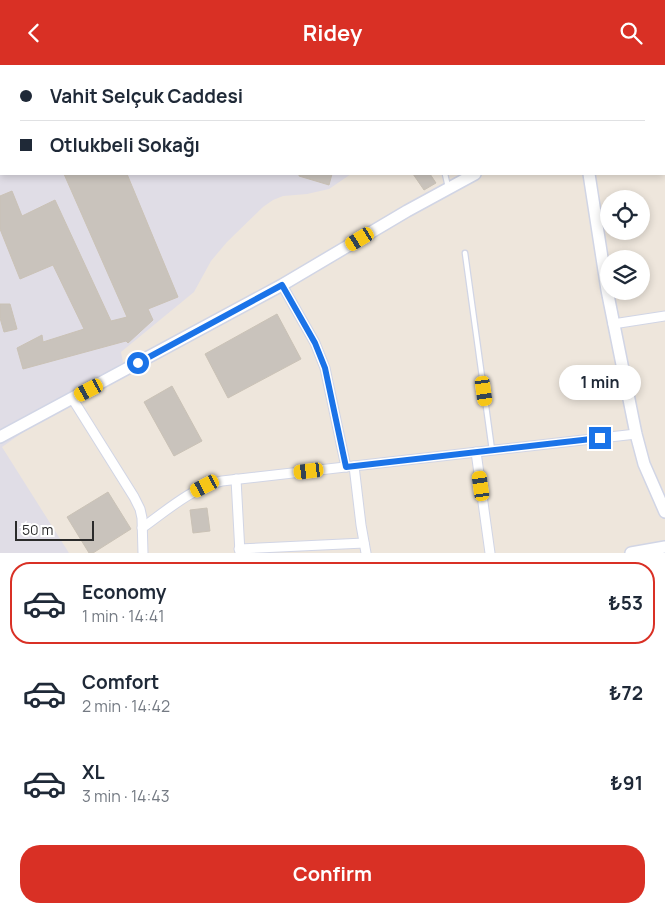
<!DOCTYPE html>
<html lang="en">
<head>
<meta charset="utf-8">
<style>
  :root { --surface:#fff; --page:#f2f2f3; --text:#1f2937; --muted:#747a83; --line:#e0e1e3; --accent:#d93025 }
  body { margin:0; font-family:Manrope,sans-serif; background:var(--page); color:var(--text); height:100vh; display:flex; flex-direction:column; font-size:19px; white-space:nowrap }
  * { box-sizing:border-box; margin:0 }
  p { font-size:16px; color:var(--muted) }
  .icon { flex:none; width:28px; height:28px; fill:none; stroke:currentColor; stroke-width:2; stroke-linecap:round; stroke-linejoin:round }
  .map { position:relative; height:488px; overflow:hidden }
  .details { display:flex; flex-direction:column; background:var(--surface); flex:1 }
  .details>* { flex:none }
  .banner { position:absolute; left:0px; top:0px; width:665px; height:110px; box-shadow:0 2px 8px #0003; display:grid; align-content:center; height:110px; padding:0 20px; background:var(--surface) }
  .controls { position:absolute; left:600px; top:125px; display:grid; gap:10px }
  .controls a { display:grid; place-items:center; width:50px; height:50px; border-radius:50%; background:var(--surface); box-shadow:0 2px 8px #0003; font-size:25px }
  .scale { position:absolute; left:15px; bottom:12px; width:79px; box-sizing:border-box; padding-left:5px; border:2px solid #2b2b2b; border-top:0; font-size:14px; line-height:18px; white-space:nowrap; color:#2b2b2b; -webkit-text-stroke:4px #fff; paint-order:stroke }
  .end { position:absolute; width:22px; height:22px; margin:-11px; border:6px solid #1a73e8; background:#fff; box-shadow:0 0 0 2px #fff }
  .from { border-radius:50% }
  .bubble { position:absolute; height:35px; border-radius:18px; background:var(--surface); box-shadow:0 2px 8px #0003; font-size:16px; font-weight:700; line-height:35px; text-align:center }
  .car { position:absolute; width:15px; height:30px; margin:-15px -8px; border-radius:6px; box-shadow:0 0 4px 1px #0007; background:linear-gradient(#f5c518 24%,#345 0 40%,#f5c518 0 76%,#345 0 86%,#f5c518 0) }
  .banner b { display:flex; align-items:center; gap:18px; height:48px; font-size:19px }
  .banner b+b { border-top:1px solid var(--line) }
  .banner i { width:12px; height:12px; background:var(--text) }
  ul { padding:9px 0 0; list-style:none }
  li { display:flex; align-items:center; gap:15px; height:82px; margin:0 10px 8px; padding:0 10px; border:2px solid transparent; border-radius:20px }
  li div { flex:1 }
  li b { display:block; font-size:19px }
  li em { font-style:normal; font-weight:700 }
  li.current { border-color:var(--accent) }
  li>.icon { width:45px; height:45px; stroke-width:1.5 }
  .cta { display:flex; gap:10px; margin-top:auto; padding:10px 20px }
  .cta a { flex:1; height:58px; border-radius:20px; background:var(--accent); color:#fff; font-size:20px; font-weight:700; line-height:58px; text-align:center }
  header { display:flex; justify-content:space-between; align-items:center; height:65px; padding:0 20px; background:var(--accent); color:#fff; font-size:22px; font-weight:700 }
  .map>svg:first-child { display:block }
  .industrial { fill:#e0dde6 }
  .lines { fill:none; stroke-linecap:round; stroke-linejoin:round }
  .canal { stroke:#68d2f7; stroke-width:11 }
  .building { fill:#c9c3bc; stroke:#cac2b6 }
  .service-casing { stroke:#d1d5e5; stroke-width:7 }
  .minor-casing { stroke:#d1d5e5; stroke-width:11 }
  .tertiary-casing { stroke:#d1d5e5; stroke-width:14 }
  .trunk-casing { stroke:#c8c8c8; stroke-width:18 }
  .service { stroke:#fff; stroke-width:4.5 }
  .minor { stroke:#fff; stroke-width:9 }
  .tertiary { stroke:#fff; stroke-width:11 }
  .trunk { stroke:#fdb855; stroke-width:15 }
  .route { stroke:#1a73e8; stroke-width:6 }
</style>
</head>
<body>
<header><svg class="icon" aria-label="back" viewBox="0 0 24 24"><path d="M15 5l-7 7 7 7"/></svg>Ridey<svg class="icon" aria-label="search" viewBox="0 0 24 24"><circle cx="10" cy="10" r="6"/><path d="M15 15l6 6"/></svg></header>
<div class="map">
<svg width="665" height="488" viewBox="0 0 665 488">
  <rect width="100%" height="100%" fill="#eee6dc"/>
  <g class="industrial">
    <path d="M65,0h385v1h-386z"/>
    <path d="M1,61v48h350l-22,15 -22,5 -24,2 -10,4 -10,7 -36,35 -16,19 -17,31 -73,60 2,10 -121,85 67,106h-69v-426z"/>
  </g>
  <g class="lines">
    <path class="canal" d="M664,32h1"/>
  </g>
  <g class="building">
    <path d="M64,109h63l51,123 -30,12 5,11 -25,23 -2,-2 -103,28 -6,-21 25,-13 1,7 41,-13 -31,-64 -33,14 -20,-50v-33l12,-5 10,25 33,-16 56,121 16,-4z"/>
    <path d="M299,109h33l-3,11 -30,-9z"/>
    <path d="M413,109h17l6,9 -12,7z"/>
    <path d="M0,239h10l7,25 -13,3 -4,-14z"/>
    <path d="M277,249l24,45 -73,39 -23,-44z"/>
    <path d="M172,321l30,55 -28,15 -30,-54z"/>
    <path d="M108,427l23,37 -38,24h-4l-22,-36z"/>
    <path d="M207,443l3,23 -17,2 -3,-23z"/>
  </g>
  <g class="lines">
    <g class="service-casing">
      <g id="service">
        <path d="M445,109l3,13"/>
        <path d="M465,188l27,197"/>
      </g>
    </g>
    <g class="minor-casing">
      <g id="minor">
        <path d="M160,0l4,1"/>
        <path d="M664,25h1"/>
        <path d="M664,43h1"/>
        <path d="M282,220l33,58 10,25 21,99"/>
        <path d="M613,259l52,-8"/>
        <path d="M72,333l62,99 6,12 2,9 1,35"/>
        <path d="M476,387l14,101"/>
        <path d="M354,401l7,59 5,28"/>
        <path d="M236,414l4,74"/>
        <path d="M142,463c24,-17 51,-41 80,-47l414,-47"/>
        <path d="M239,484l125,-6"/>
      </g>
    </g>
    <g class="tertiary-casing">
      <g id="tertiary">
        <path d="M625,1l1,-1"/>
        <path d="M589,109l18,116 29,144 8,30 21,48"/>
        <path d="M0,372l282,-152 125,-74 68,-37"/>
        <path d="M631,488l34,-6"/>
      </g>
    </g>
    <g class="trunk-casing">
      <g id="trunk">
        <path d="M0,1l2,-1"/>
        <path d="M35,1l1,-1"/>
        <path d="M0,35l1,-1"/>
      </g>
    </g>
    <use href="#service" class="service"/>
    <use href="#minor" class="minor"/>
    <use href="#tertiary" class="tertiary"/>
    <use href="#trunk" class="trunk"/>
  </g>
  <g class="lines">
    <path class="route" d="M138,298l144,-78 33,58 10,25 21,99 254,-29"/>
  </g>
</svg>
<div class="controls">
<a><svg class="icon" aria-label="locate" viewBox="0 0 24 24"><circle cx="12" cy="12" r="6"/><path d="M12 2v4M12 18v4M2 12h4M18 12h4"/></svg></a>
<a><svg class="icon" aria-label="layers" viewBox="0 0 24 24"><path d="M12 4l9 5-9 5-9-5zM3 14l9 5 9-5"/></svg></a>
</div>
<div class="scale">50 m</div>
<i class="end from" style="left:138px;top:298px"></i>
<i class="end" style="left:600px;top:373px"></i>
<div class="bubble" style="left:559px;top:300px;width:82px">1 min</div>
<i class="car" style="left:360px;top:174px;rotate:239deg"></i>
<i class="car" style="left:89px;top:325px;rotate:242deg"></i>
<i class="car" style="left:484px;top:326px;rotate:172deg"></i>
<i class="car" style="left:309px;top:406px;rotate:263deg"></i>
<i class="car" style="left:205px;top:421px;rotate:243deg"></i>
<i class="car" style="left:481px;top:421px;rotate:352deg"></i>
<div class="banner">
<b><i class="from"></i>Vahit Selçuk Caddesi</b>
<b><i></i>Otlukbeli Sokağı</b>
</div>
</div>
<section class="details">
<ul>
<li class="current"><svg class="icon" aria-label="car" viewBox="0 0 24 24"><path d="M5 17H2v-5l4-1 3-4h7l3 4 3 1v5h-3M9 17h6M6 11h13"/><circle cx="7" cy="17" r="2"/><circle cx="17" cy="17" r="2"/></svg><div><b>Economy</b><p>1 min · 14:41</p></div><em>₺53</em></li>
<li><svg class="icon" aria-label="car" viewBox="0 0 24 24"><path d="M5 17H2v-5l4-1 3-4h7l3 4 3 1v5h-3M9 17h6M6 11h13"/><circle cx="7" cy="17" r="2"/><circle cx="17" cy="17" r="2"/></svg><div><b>Comfort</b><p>2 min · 14:42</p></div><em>₺72</em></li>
<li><svg class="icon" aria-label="car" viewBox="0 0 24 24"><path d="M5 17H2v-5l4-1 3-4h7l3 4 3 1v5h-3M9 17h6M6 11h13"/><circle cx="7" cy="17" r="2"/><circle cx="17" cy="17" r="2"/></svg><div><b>XL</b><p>3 min · 14:43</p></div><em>₺91</em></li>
</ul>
<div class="cta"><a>Confirm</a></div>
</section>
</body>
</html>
